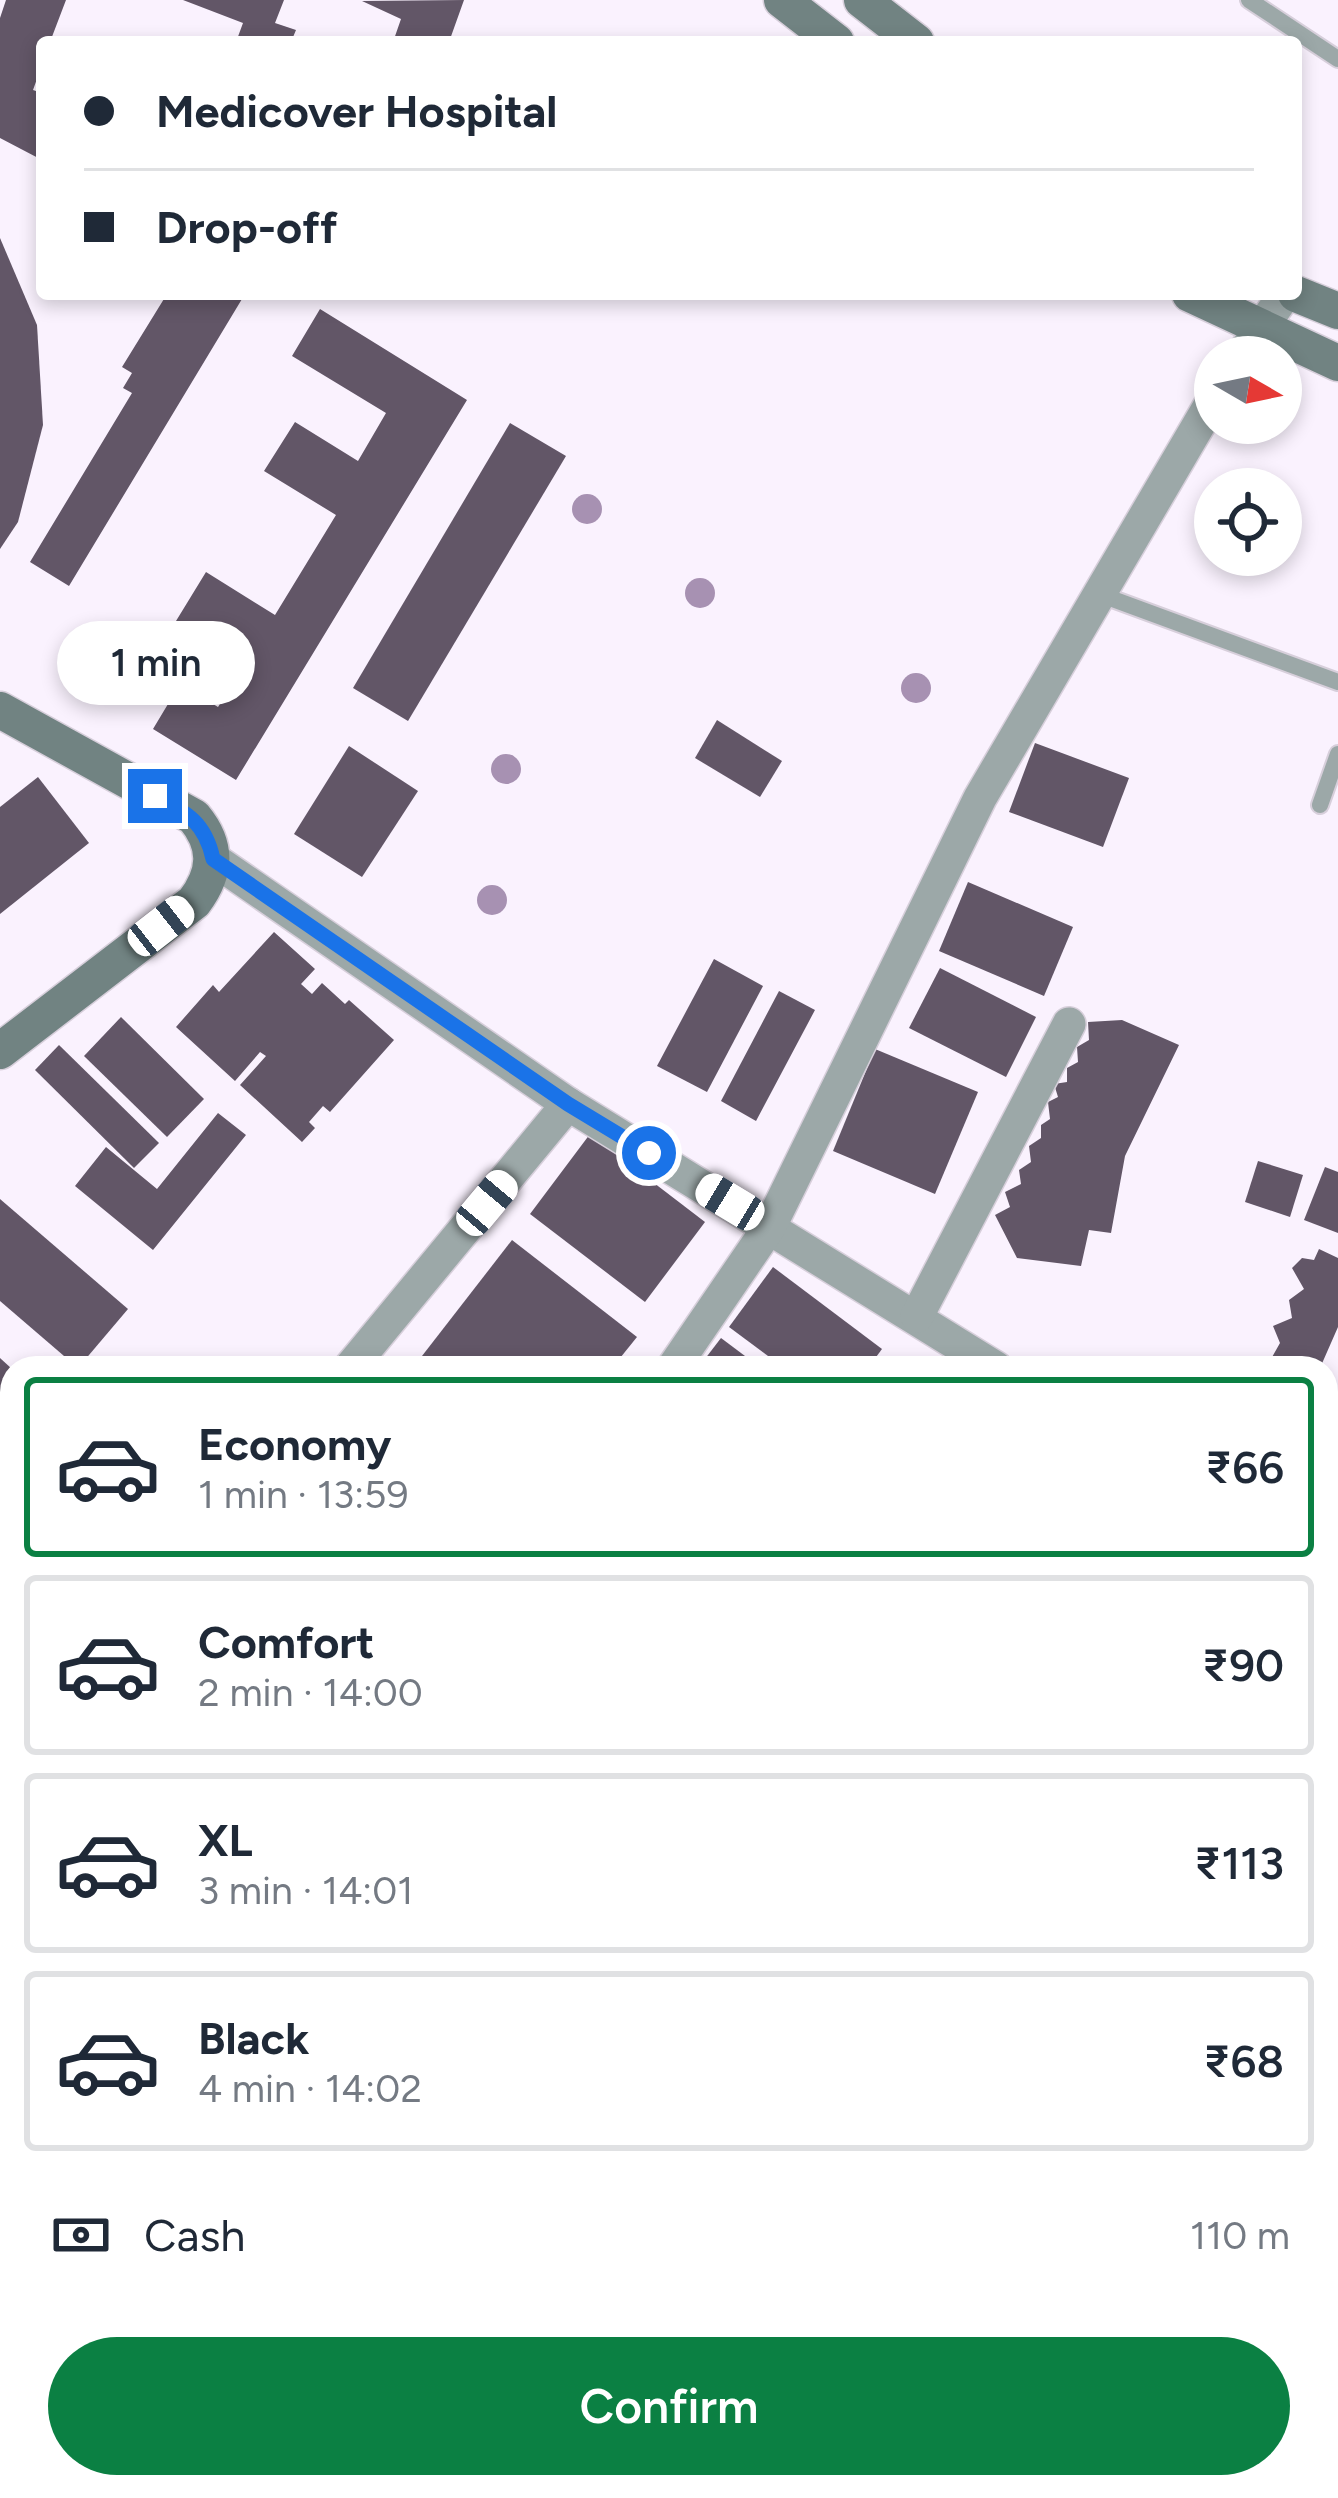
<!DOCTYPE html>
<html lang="en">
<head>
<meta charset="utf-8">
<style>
  :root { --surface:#fff; --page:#f2f2f3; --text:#1f2937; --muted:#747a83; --line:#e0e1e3; --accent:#0b8043 }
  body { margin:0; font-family:Figtree,sans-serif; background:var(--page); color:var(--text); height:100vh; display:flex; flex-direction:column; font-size:45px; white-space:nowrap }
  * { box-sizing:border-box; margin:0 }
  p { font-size:39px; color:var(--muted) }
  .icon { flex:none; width:66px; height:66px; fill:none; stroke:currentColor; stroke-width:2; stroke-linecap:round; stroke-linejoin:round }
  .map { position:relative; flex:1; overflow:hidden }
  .drawer { position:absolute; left:0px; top:1356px; width:1338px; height:1143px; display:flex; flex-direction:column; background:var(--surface); border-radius:36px 36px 0 0; box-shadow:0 6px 18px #0003 }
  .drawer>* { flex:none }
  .hud { position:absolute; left:36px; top:36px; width:1266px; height:264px; border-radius:12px; box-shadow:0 6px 18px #0003; display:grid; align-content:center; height:264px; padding:0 48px; background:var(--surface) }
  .needle { width:78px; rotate:99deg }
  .fabs { position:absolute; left:1194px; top:336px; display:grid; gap:24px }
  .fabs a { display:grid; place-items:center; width:108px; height:108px; border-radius:50%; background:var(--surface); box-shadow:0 6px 18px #0003; font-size:60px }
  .end { position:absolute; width:54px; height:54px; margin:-27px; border:15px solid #1a73e8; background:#fff; box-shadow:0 0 0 6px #fff }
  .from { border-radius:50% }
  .bubble { position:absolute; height:84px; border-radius:42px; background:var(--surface); box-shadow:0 6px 18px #0003; font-size:39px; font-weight:600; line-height:84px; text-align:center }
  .car { position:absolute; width:36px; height:72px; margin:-36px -18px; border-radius:15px; box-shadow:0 0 9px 3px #0007; background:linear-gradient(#fff 24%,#345 0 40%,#fff 0 76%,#345 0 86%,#fff 0) }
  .hud b { display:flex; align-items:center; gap:42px; height:114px; font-size:45px }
  .hud b+b { border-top:3px solid var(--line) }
  .hud i { width:30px; height:30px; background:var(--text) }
  ul { padding:21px 0 0; list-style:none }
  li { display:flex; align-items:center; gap:36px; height:180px; margin:0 24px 18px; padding:0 24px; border:6px solid var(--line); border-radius:12px }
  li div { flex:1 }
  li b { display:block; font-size:45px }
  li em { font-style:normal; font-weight:600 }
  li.on { border-color:var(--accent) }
  li>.icon { width:108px; height:108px; stroke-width:1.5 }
  .pay { display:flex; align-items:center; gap:30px; height:132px; padding:0 48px; font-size:45px }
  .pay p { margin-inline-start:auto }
  .button { display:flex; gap:24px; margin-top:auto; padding:24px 48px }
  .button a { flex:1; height:138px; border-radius:72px; background:var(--accent); color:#fff; font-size:48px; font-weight:600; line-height:138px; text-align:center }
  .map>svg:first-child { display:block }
  .building { fill:#625667 }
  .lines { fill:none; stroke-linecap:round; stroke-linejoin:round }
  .lane-casing { stroke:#d7cfdb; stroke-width:20 }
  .street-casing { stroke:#d7cfdb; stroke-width:36 }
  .secondary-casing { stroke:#d7cfdb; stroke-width:39 }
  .lane { stroke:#9ca8a8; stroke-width:16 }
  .street { stroke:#9ca8a8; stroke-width:33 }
  .secondary { stroke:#718382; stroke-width:36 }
  .tree { fill:#a791b2 }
  .route { stroke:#1a73e8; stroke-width:15 }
</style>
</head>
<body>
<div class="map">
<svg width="1338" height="2498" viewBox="0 0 1338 2498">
  <rect width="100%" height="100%" fill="#faf2fe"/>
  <g class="building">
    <path d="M6,0h60l-16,42h-8v23l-9,25 9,3v67l-42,-22v-120z"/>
    <path d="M183,0h101l-9,23 21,7 -5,12h-55l7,-19z"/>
    <path d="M464,0l-15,42h-56l8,-23 -39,-18z"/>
    <path d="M0,238l37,87 6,100 -25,97 -18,27z"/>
    <path d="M167,294h78l-176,292 -39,-24 102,-169 -9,-5 9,-15 -10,-6z"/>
    <path d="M320,309l147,91 -231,380 -83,-51 27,-45 38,23 28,-44 -70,-42 30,-49 69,43 61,-100 -72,-44 31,-49 63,39 28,-48 -94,-57z"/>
    <path d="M510,423l56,33 -158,265 -55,-33z"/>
    <path d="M717,720l65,41 -22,36 -65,-39z"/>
    <path d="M1035,743l94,35 -26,69 -94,-35z"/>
    <path d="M349,746l69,45 -56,86 -68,-43z"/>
    <path d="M38,777l51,66 -89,71v-107z"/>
    <path d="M968,882l105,45 -29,69 -105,-45z"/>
    <path d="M274,932l41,37 -14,15 11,10 10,-11 23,21 4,-4 45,40 -64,72 -7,-6 -14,16 6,6 -13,14 -62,-57 26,-29 -6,-4 -25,29 -59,-54 37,-42 6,7z"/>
    <path d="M714,959l49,27 -56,106 -50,-26z"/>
    <path d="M940,968l96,49 -30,60 -97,-49z"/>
    <path d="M779,991l36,19 -59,111 -35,-20z"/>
    <path d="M121,1017l83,82 -37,38 -83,-81z"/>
    <path d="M1122,1020l57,25 -54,111 -14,77 -22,-3 -8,36 -64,-8 -22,-43 15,-8 -5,-15 16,-8 -2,-14 12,-8 -2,-16 12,-8v-13l9,-6 -2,-17 10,-5 -4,-13 13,-2v-14l11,-6 -1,-15 12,-7 -1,-18z"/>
    <path d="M59,1045l100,98 -25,25 -99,-98z"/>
    <path d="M875,1049l103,43 -43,102 -102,-43z"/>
    <path d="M218,1113l28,22 -93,115 -78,-64 31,-39 51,42z"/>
    <path d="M590,1134l115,88 -60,80 -115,-88z"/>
    <path d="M1258,1161l45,14 -13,42 -45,-15z"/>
    <path d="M1325,1167l13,5v61l-34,-13z"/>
    <path d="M0,1199l128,110 -50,59 -78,-67z"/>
    <path d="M512,1240l125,97 -25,31h-174l-16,-12z"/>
    <path d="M1319,1249l19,9v69l-18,41h-54l14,-25 -7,-17 19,-8 -3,-18 15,-11 -12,-21 10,-10 12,2z"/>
    <path d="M773,1267l109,82 -14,19h-84l-55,-41z"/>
    <path d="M721,1338l40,30h-63z"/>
    <path d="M0,1358l12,11v66l-12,13z"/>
    <path d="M12,1467v63l-12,-11v-39z"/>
    <path d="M0,1526l12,11v76l-6,7 -6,-5z"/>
    <path d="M1338,1751v100l-12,-8v-74z"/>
    <path d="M1338,2267v168l-5,2 -7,-16v-148z"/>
    <path d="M459,2487h17l5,9 17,-9h76l6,11h-141z"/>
    <path d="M684,2487h56l-19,11h-31z"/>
    <path d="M1011,2487h84l-25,11h-55z"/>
    <path d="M1237,2487h20l4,11h-51z"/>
  </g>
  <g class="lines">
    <g class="lane-casing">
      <g id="lane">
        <path d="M1249,0l89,59"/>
        <path d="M1099,594l239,88"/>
        <path d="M1320,805l18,-51"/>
      </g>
    </g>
    <g class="street-casing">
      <g id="street">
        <path d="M1241,357l44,-63"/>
        <path d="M213,859l355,245 428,264"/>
        <path d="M917,1316l152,-292"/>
        <path d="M350,1368l218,-264"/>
        <path d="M673,1368l97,-142 210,-428 235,-401"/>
        <path d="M1326,1589l12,8"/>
        <path d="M0,1674l12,-12"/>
        <path d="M1326,2177l12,9"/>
        <path d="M1326,2257l12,-6"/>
        <path d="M130,2487l6,11"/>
        <path d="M871,2487l7,11"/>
        <path d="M802,2498l22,-11"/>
      </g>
    </g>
    <g class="secondary-casing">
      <g id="secondary">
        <path d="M782,0l54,42"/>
        <path d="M862,0l54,42"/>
        <path d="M1190,294l148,69"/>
        <path d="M1296,294l42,17"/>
        <path d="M0,710l194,107c24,29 22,56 0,85l-194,149"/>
        <path d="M1326,1646l12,-7"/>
        <path d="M1326,1719l12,-9"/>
        <path d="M0,2358l12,-5"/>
        <path d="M0,2399l12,-6"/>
      </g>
    </g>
    <use href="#lane" class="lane"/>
    <use href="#street" class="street"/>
    <use href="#secondary" class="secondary"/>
  </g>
  <g class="tree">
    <circle cx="587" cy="509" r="15"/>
    <circle cx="700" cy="593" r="15"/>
    <circle cx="916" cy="688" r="15"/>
    <circle cx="506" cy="769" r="15"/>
    <circle cx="492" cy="900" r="15"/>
  </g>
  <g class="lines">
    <path class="route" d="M155,796c32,17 50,26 58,63l355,245 81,49"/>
  </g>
</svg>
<div class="fabs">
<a><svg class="needle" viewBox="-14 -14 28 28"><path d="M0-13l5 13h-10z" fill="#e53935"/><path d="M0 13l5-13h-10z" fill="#747a83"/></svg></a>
<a><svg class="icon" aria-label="locate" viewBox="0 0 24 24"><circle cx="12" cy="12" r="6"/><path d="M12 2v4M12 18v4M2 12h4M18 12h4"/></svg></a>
</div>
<i class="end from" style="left:649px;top:1153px"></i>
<i class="end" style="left:155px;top:796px"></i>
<div class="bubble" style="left:57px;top:621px;width:198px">1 min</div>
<i class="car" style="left:161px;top:926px;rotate:52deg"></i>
<i class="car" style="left:730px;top:1202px;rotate:301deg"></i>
<i class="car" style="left:487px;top:1203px;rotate:40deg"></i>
<div class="hud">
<b><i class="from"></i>Medicover Hospital</b>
<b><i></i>Drop-off</b>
</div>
<section class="drawer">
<ul>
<li class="on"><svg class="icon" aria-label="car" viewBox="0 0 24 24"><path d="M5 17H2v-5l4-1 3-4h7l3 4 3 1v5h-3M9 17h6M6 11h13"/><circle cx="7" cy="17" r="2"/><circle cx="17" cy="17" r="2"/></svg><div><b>Economy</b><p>1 min · 13:59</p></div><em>₹66</em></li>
<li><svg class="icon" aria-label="car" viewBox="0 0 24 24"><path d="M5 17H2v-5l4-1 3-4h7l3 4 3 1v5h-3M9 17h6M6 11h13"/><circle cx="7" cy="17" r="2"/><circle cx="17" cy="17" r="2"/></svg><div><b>Comfort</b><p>2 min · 14:00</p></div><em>₹90</em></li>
<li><svg class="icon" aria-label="car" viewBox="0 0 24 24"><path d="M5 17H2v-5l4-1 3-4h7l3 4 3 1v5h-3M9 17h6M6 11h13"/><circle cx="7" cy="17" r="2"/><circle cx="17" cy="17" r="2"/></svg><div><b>XL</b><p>3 min · 14:01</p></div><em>₹113</em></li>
<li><svg class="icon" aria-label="car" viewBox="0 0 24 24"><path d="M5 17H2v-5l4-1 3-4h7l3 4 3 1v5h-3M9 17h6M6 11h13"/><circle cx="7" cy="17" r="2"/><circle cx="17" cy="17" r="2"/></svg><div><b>Black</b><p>4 min · 14:02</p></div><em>₹68</em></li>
</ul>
<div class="pay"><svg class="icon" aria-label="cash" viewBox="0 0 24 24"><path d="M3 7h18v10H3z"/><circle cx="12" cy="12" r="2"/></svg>Cash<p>110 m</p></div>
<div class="button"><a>Confirm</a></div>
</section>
</div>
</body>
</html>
